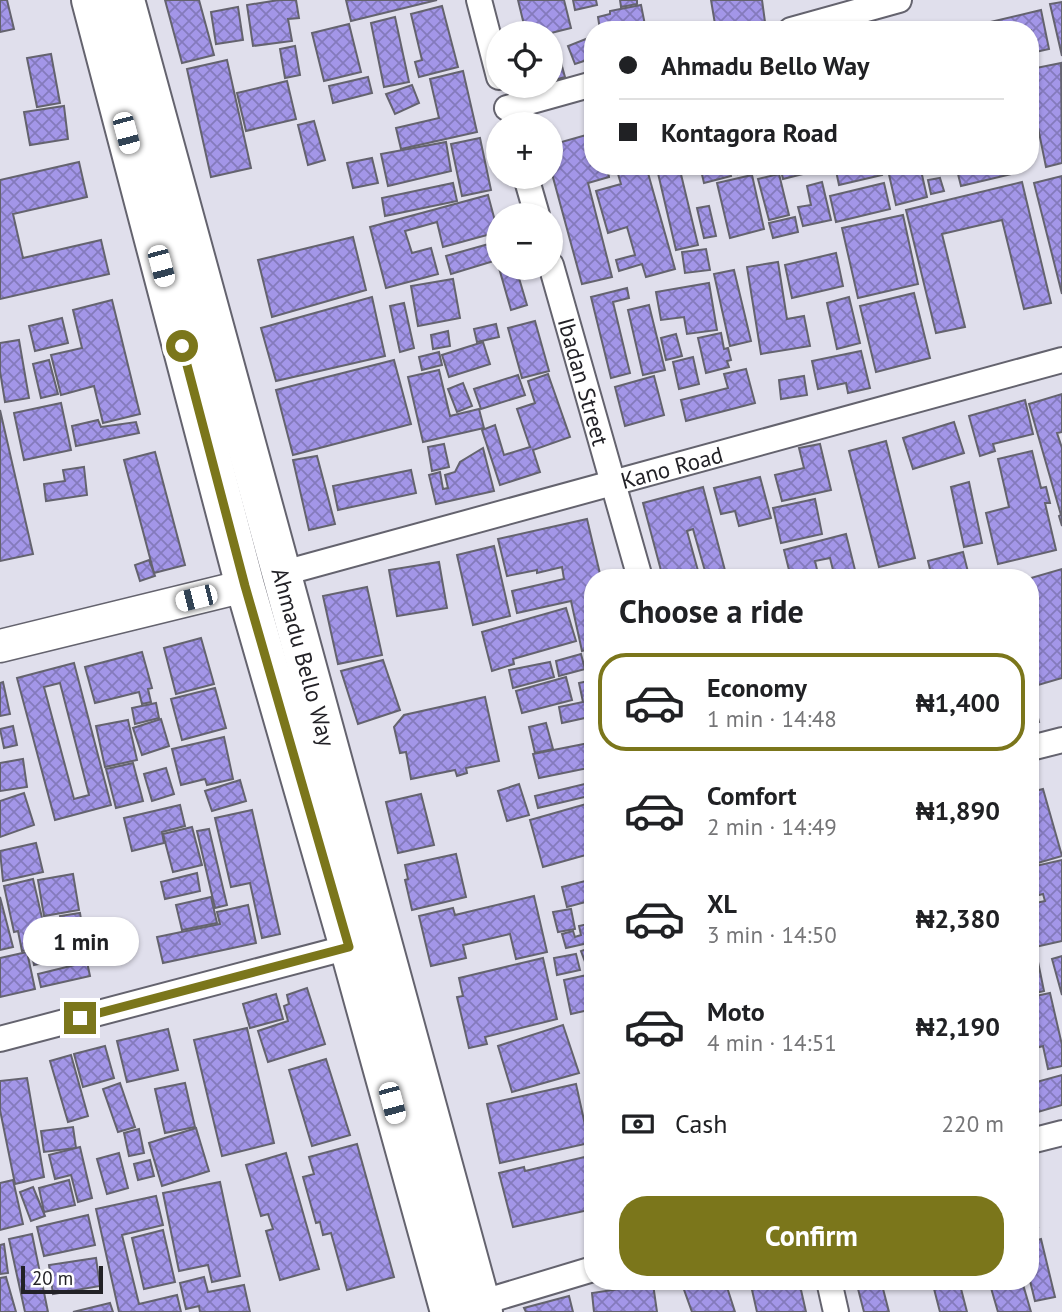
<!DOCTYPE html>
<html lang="en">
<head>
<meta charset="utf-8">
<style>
  :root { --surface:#fff; --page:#f6f6f6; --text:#202124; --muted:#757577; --line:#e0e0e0; --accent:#7b761b }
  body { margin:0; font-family:"PT Sans",sans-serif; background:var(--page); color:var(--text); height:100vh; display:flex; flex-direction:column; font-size:26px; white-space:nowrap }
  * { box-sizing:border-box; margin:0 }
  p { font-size:23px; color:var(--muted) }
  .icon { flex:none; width:38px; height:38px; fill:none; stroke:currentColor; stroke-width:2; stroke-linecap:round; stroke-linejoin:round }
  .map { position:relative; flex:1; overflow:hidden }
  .sheet { position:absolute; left:584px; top:569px; width:455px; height:721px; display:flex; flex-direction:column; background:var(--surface); border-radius:28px; box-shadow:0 2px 5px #0004 }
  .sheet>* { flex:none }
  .banner { position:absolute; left:584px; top:21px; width:455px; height:154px; border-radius:28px; box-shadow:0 2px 5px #0004; display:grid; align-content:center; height:154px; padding:0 35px; background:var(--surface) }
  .tools { position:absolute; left:486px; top:21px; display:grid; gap:14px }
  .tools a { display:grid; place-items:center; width:77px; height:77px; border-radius:50%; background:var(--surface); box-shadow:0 2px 5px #0004; font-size:35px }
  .scale { position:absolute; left:21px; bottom:18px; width:82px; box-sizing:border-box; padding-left:7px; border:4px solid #222126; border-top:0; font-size:19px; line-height:24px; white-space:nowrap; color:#222126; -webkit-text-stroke:5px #fff; paint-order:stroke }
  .end { position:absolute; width:32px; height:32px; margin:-16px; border:9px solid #7b761b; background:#fff; box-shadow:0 0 0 4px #fff }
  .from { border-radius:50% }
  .bubble { position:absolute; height:49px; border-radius:24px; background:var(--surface); box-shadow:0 2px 5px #0004; font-size:23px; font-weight:700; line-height:49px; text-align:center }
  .car { position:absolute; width:21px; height:42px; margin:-21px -10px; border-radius:9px; box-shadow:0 0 5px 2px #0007; background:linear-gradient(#fff 24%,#345 0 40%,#fff 0 76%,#345 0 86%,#fff 0) }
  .banner b { display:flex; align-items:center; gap:24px; height:66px; font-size:26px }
  .banner b+b { border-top:2px solid var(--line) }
  .banner i { width:18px; height:18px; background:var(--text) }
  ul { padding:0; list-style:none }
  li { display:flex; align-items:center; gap:21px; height:98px; margin:0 14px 10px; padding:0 21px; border:4px solid transparent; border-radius:28px }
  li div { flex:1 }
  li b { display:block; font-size:26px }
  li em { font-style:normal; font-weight:700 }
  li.active { border-color:var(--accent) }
  li>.icon { width:63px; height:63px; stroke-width:1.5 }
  h2 { padding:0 35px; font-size:32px; line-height:84px }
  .pay { display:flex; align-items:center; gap:18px; height:77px; padding:0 35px; font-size:26px }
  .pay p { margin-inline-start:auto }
  .action { display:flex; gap:14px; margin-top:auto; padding:14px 35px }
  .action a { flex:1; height:80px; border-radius:28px; background:var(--accent); color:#fff; font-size:28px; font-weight:700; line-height:80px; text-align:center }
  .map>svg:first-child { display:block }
  .building { fill:url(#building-cross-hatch); stroke:#64636e; stroke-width:2; fill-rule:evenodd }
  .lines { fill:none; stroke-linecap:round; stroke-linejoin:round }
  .minor-casing { stroke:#64636e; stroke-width:28 }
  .tertiary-casing { stroke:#64636e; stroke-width:35 }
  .primary-casing { stroke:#64636e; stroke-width:42 }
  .minor { stroke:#fff; stroke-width:24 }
  .tertiary { stroke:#fff; stroke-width:32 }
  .primary { stroke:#fff; stroke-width:38 }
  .route { stroke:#7b761b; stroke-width:9 }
  .labels { text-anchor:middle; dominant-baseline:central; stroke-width:7; stroke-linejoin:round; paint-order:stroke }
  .street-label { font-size:23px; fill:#222126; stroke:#fff }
</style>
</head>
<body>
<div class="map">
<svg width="1062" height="1312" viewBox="0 0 1062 1312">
  <defs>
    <pattern id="building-cross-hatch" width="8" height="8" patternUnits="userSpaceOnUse" patternTransform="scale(1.75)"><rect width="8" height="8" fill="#a396e8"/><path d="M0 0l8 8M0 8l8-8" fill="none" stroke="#847abc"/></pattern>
  </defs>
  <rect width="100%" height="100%" fill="#e0dfec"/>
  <g class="building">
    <path d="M0,0h7l7,29 -14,3z"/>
    <path d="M165,0h34l15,55 -32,8z"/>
    <path d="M279,0h17l3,18 -11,1 4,22 -39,5 -6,-41z"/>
    <path d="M346,0h91l-86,21z"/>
    <path d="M518,0h46l7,28 -20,5h-25z"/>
    <path d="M573,0h23l1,5 -22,5z"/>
    <path d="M620,0h17v4l-16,3z"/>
    <path d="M711,0h51l3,22 -49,8z"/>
    <path d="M1062,2v54l-12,-52z"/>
    <path d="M641,5l5,25h-46l-2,-13 12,-3v-3z"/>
    <path d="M442,6l16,61 -39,10 -4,-15 7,-2 -11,-46z"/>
    <path d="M238,7l5,33 -27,4 -5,-32z"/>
    <path d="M1041,10l8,39 -18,4v-23h-44l-1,-7z"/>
    <path d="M395,17l14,65 -25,5 -13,-64z"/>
    <path d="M349,24l12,48 -37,9 -12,-48z"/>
    <path d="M980,24l1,6h-27z"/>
    <path d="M591,37l2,21 -18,6 -7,-18z"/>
    <path d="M295,46l5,29 -15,3 -5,-29z"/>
    <path d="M51,54l9,49 -23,4 -10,-49z"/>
    <path d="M560,59l5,18 -14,4v-19z"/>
    <path d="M227,60l24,108 -40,9 -24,-108z"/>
    <path d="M1061,63l1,100 -16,4 -15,-74v-24z"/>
    <path d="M463,71l14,61 -76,17 -5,-21 43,-10 -9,-39z"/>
    <path d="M368,77l4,16 -39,10 -4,-17z"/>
    <path d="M287,81l9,38 -50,12 -9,-38z"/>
    <path d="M412,85l7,18 -24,11 -9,-20z"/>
    <path d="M64,106l4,33 -38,6 -6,-33z"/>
    <path d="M314,121l11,39 -17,5 -10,-40z"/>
    <path d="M593,133v33h14l2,11 -21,6 24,94 -30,7 -31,-114v-25z"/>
    <path d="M480,138l11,52 -29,6 -11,-52z"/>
    <path d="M446,142l5,29 -63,15 -7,-32z"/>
    <path d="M372,158l6,25 -25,5 -6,-25z"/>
    <path d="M79,162l8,35 -74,17 10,44 78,-18 8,34 -109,25v-119z"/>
    <path d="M646,166l29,103 -29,8 -4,-13 -23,7 -3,-11 19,-5 -8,-28 -19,6 -12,-42 25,-7 -3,-10z"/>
    <path d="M669,166h10l19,79 -22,5 -19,-81z"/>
    <path d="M700,166h29l2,10 -27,7z"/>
    <path d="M737,166h13l1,5 -13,3z"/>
    <path d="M755,166h21v3l-19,5z"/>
    <path d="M780,166h34l1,5 -32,8z"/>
    <path d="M835,166h45l2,9 -43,10z"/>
    <path d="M887,166h33l7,31 -31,8z"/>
    <path d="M956,166h63l1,6 -59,14z"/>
    <path d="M779,174l10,41 -20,5 -11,-41z"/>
    <path d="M752,175l12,54 -34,9 -13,-55z"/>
    <path d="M1062,176v118l-28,-111z"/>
    <path d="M940,178l4,13 -13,3 -3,-14z"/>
    <path d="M822,182l9,38 -28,6 -5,-19 13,-2 -4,-19z"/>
    <path d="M1022,182l29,121 -27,6 -22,-89 -60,14 23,93 -29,6 -30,-123z"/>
    <path d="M453,183l4,18 -72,15 -3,-18z"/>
    <path d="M884,183l6,26 -54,13 -6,-26z"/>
    <path d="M488,195l10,37 -55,15 -6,-25 -32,9 7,22 19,-5 7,26 -52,14 -16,-61z"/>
    <path d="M709,206l7,30 -12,2 -7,-30z"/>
    <path d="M903,215l15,69 -60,14 -16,-70z"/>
    <path d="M795,217l3,15 -25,6 -4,-15z"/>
    <path d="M353,237l13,53 -94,27 -14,-57z"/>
    <path d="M499,241v25l-2,-6 -46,14 -5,-18z"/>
    <path d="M706,249l4,21 -25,3 -3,-21z"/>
    <path d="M836,253l7,33 -51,12 -7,-33z"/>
    <path d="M778,262l9,57 17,-3 6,30 -49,8 -14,-87z"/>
    <path d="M499,268h17l11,37 -16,5z"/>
    <path d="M734,270l17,71 -21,5 -16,-72z"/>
    <path d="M453,279l7,39 -42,8 -7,-40z"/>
    <path d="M709,283l8,47 -30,4 -3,-17 -23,3 -5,-28z"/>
    <path d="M627,288l2,10 -16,4 17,71 -19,5 -20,-81z"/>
    <path d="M914,293l16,65 -54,14 -16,-66z"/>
    <path d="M372,297l13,59 -109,25 -15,-53z"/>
    <path d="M849,297l11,46 -23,6 -10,-46z"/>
    <path d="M112,300l28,114 -37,9 -9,-37 -33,9 -10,-40 31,-7 -9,-38z"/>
    <path d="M404,303l10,45 -14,4 -10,-46z"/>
    <path d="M649,305l16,65 -22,5 -15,-65z"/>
    <path d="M62,318l6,25 -33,8 -6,-25z"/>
    <path d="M535,321l14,50 -27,7 -14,-50z"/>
    <path d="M496,324l3,13 -22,5 -3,-13z"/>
    <path d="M448,331l2,15 -17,3 -2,-14z"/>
    <path d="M721,333l3,16 4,-1 3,12 -4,1 2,6 -23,6 -8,-35z"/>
    <path d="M676,334l6,22 -16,4 -5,-22z"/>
    <path d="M19,340l10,58 -24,4 -5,-31v-28z"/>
    <path d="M483,342l7,22 -41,13 -7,-22z"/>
    <path d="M861,351l9,37 -22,5 -2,-10 -28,6 -6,-28z"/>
    <path d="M439,352l3,13 -20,5 -3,-13z"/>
    <path d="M693,357l6,27 -20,5 -6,-27z"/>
    <path d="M49,360l9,34 -17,4 -8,-34z"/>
    <path d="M394,360l17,64 -118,31 -17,-65z"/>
    <path d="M746,369l9,34 -69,18 -5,-21 47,-12 -4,-14z"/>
    <path d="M439,370l11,46 29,-7 5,19 -61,14 -15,-65z"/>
    <path d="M548,374l22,63 -37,13 7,22 -40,13 -18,-55 13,-5 9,30 26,-8 -13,-38 18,-6 -7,-22z"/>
    <path d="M518,375l7,20 -44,14 -7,-20z"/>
    <path d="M654,376l10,39 -39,11 -10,-39z"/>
    <path d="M804,376l3,19 -26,4 -2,-19z"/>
    <path d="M463,383l9,23 -15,6 -9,-23z"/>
    <path d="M1062,394v38l-5,1 5,15v78l-3,-10 2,-1 -32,-111z"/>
    <path d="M1025,400l8,34 -40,10 2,7 -15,5 -11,-40z"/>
    <path d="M61,403l10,47 -47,10 -10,-47z"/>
    <path d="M0,410l33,144 -33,7z"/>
    <path d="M98,420l3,7 35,-5 3,11 -63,13 -4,-20z"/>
    <path d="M954,422l10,31 -51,16 -10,-31z"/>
    <path d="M886,441l29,117 -36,9 -30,-116z"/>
    <path d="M444,444l5,23 -17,4 -4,-24z"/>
    <path d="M820,444l11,46 -49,11 -7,-26 29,-7 -5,-20z"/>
    <path d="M483,448l11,43 -58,13 -7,-29 11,-3 3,17 5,-1 -3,-13 10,-3 5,-10z"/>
    <path d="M1032,451l9,37 5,-1 4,16h-5l11,47 -58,14 -12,-51 23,-6 -11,-48z"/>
    <path d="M155,452l30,113 -31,8 -30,-113z"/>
    <path d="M317,456l18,68 -26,6 -16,-70z"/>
    <path d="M84,467l3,28 -41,6 -2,-17 21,-3 -2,-11z"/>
    <path d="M411,470l5,23 -78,17 -5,-24z"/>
    <path d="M760,477l11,41 -32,8 -4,-15 -14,3 -7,-26z"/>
    <path d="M969,482l13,61 -18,4 -13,-60z"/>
    <path d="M703,487l24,91h-20l-14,-49 -6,2 13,47h-37l-20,-75z"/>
    <path d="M815,499l7,35 -41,9 -8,-35z"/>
    <path d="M587,519l14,59h-8v70l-11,3 -11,-50 -54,12 -5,-22 52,-12 -2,-12 -25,6v-3l-30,6 -9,-37z"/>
    <path d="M846,534l11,44h-22l-5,-20 -15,3 4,17h-28l-7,-28z"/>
    <path d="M494,546l16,70 -37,9 -16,-70z"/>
    <path d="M963,552l5,20 -24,6h-12l-4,-17z"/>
    <path d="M149,560l6,16 -15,5 -5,-16z"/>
    <path d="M439,562l8,46 -50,8 -8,-46z"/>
    <path d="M1062,569v109l-24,7 -7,-28v-79z"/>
    <path d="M367,587l15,68 -44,9 -15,-68z"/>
    <path d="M566,608l10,33 -63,18 1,5 -22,7 -10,-39z"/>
    <path d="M201,638l13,46 -38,10 -12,-46z"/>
    <path d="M142,652l10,36 -4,1 3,13 -9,2 -3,-12 -44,11 -10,-36z"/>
    <path d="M581,654l4,15 -26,7 -3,-15z"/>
    <path d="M383,660l17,50 -42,14 -17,-53z"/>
    <path d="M550,662l4,15 -41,11 -4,-18z"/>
    <path d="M74,663l37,142 -56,15 -38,-142zM60,683l29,112 -15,4 -30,-112z"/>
    <path d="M566,677l6,23 -50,13 -6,-22z"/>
    <path d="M593,680v52l-5,1 -3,-15 -23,5 -3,-16 24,-5 -4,-19z"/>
    <path d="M3,682l7,32 -10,2v-33z"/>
    <path d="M215,688l11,40 -44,12 -11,-41z"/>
    <path d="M1031,689l8,33 -8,2z"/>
    <path d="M485,697l14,64 -33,7 1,5 -10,3 -2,-6 -44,9 -5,-27 -6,1 -6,-26 10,-12z"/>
    <path d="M156,703l3,15 -24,6 -3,-16z"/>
    <path d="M161,719l8,27 -27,9 -9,-27z"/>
    <path d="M128,720l9,40 -32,7 -9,-41z"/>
    <path d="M546,723l7,26 -18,4 -6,-26z"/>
    <path d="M13,726l4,19 -13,3 -4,-19z"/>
    <path d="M224,737l9,42 -26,6 -2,-6 -24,6 -9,-36z"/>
    <path d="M589,743l4,24 -54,11 -6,-24z"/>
    <path d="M23,759l4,28 -27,4v-28z"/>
    <path d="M133,763l10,38 -27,7 -10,-39z"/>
    <path d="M166,768l8,26 -22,7 -8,-27z"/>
    <path d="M240,780l6,21 -34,10 -7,-20z"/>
    <path d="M593,782v13l-55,13 -3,-12z"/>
    <path d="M519,784l10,31 -22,6 -9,-30z"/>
    <path d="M1043,789l19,67 -31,9v-73z"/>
    <path d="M24,793l10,32 -34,12v-36z"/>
    <path d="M421,794l13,51 -36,8 -12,-51z"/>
    <path d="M593,802v51l-50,14 -13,-47z"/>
    <path d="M180,805l5,21 -23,6 2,11 -32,8 -8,-33z"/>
    <path d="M252,810l28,124 -18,4 -12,-55 -19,4 -16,-69z"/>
    <path d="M192,827l10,38 -29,7 -10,-38z"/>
    <path d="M209,829l18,76 -12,3 -18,-77z"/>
    <path d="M36,843l7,29 -40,9 -3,-30z"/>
    <path d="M456,854l10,43 -54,13 -7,-30 3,-1 -3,-14z"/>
    <path d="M1062,860v81l-27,6 -4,-18v-25l14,-3 -2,-7 -12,3v-30z"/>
    <path d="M197,873l3,18 -35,8 -4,-17z"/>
    <path d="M73,874l6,36 -35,6 -6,-36z"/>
    <path d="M33,879l19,82 -18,4 -3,-16 -9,2 -4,-20 -4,1 -10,-46z"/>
    <path d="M593,879v21l-26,7 -5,-20z"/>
    <path d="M534,896l13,56 -31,7 -6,-25 -47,11 3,13 -35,8 -12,-50 34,-8 2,7z"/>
    <path d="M0,897l13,50 -13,3z"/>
    <path d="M211,897l6,26 -35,7 -6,-25z"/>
    <path d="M248,905l8,38 -93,20 -6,-26 63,-13 -3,-12z"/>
    <path d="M571,909l4,20 -17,3 -5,-20z"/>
    <path d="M80,913l7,46 -19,3 -8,-46z"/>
    <path d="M593,923v19l-27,6 -4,-14 11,-3 2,6 6,-2 -2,-9z"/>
    <path d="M593,947v18l-6,2 -6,-16z"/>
    <path d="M27,952l8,37 -35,8v-39z"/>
    <path d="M576,954l4,16 -23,5 -3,-17z"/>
    <path d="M1062,956v39l-10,-36z"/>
    <path d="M1037,957l7,34 -13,3v-36z"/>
    <path d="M543,958l14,61 -72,18 2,7 -18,4 -12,-51 6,-1 -4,-18z"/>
    <path d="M87,962l3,14 -49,11 -3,-13z"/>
    <path d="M587,975l6,34 -22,5 -7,-34z"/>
    <path d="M307,988l18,56 -57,18 -10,-31 30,-10 -4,-15 5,-2 -2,-9z"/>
    <path d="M1050,993l12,52v21l-14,3 -5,-23 -10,3 -2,-52z"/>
    <path d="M276,994l7,25 -33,9 -7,-24z"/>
    <path d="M563,1025l16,48 -67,19 -14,-46z"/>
    <path d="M247,1028l27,115 -52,13 -28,-116z"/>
    <path d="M168,1029l10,41 -51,12 -10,-41z"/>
    <path d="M105,1046l9,32 -31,9 -9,-33z"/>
    <path d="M71,1055l17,61 -20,6 -18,-61z"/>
    <path d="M326,1059l24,76 -38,11 -23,-76z"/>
    <path d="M1062,1075v30l-31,9v-38l2,7z"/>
    <path d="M27,1078l17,99 -29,7 -15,-74v-29z"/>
    <path d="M120,1083l15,44 -17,5 -15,-43z"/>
    <path d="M185,1083l10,44 -30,6 -10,-44z"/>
    <path d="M576,1084l13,59 -89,20 -13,-59z"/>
    <path d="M73,1127l3,21 -32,4 -3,-21z"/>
    <path d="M196,1128l13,43 -47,15 -13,-43z"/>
    <path d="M139,1129l5,24 -15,3 -5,-23z"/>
    <path d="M357,1144l37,133 -47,13 -16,-57 -8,2 -3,-13 -4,1 -13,-46 11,-3 -5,-17z"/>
    <path d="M80,1147l12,51 -14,4 -7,-27 -16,4 -6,-24z"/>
    <path d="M119,1153l9,35 -21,6 -10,-35z"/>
    <path d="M286,1153l33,116 -39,11 -14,-49 7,-2 -5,-15 -7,2 -15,-51z"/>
    <path d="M593,1155v54l-80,18 -14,-54 25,-6 1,4z"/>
    <path d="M150,1160l4,16 -16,4 -4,-16z"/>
    <path d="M13,1180l10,44 -23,6v-47z"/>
    <path d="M69,1180l6,25 -31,7 -5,-24z"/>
    <path d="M220,1182l20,94 -28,6 -4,-17 -29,6 -16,-78z"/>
    <path d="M33,1187l12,29 -14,5 -11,-29z"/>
    <path d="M1031,1194l7,33 -7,1z"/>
    <path d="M156,1196l7,29 -41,10 17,69 38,-9 4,17h-62l-23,-103z"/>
    <path d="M88,1215l7,30 -51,11 -7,-29z"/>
    <path d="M163,1230l12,52 -31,7 -12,-51z"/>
    <path d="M32,1234l16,78h-23l-16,-73z"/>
    <path d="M1041,1239l14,58 -20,4 -5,-20 1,-39z"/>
    <path d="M4,1244l4,29 -8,1v-29z"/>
    <path d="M96,1258l4,28 -47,8 -4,-29z"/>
    <path d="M6,1277l10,35h-16v-34z"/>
    <path d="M204,1277l4,15 36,-7 6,27h-50l-1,-6 -13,3 -6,-26z"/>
    <path d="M690,1281h35l10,31h-43l-10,-28z"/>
    <path d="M750,1281h49l7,31h-49z"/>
    <path d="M856,1281h25l8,31h-25z"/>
    <path d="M932,1281h27l8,31h-27z"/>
    <path d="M989,1281h33l9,31h-33z"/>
    <path d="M653,1284l4,28h-63l-2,-19z"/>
    <path d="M569,1296l4,16h-47l-2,-4z"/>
    <path d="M110,1303l3,9h-40z"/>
  </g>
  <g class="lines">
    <g class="minor-casing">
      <g id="minor">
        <path d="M479,0l20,77"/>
        <path d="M791,30l108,-30"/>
        <path d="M507,108l86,-24"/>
        <path d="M526,177l11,38"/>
        <path id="s1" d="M551,265l89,313"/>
        <path id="s2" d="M280,574l782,-214"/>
        <path d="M1031,748l31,-8"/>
        <path d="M0,1039l349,-92"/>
        <path d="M1031,1141l31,-8"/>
        <path d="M829,1281l7,31"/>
        <path d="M480,1303l113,-34"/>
      </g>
    </g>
    <g class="tertiary-casing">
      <path id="tertiary" d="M0,646l245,-60"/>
    </g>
    <g class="primary-casing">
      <g id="primary">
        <path d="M91,0l154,586 104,361 101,365"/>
        <path id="s3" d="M125,0l358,1312"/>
      </g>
    </g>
    <use href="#minor" class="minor"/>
    <use href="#tertiary" class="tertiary"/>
    <use href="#primary" class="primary"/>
  </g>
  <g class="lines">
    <path class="route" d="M80,1018l269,-71 -104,-361 -63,-240"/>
  </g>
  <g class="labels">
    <g class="street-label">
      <text stroke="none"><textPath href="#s1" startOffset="121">Ibadan Street</textPath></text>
      <text stroke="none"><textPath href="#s2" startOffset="406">Kano Road</textPath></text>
      <text stroke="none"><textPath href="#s3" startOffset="681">Ahmadu Bello Way</textPath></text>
    </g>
  </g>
</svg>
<div class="tools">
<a><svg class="icon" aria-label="locate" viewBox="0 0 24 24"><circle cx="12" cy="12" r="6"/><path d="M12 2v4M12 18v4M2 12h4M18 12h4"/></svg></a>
<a>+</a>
<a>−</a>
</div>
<div class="scale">20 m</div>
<i class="end from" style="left:182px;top:346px"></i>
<i class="end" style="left:80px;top:1018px"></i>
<div class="bubble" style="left:23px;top:917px;width:116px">1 min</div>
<i class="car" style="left:126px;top:133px;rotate:165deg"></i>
<i class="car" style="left:161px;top:266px;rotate:165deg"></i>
<i class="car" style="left:196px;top:598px;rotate:256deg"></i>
<i class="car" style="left:392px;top:1103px;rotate:165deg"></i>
<div class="banner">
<b><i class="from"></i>Ahmadu Bello Way</b>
<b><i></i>Kontagora Road</b>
</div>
<section class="sheet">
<h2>Choose a ride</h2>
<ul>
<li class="active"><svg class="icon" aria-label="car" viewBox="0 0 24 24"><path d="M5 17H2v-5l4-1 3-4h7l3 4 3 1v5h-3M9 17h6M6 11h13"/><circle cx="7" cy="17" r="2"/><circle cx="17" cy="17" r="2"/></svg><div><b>Economy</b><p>1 min · 14:48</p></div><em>₦1,400</em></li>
<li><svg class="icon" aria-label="car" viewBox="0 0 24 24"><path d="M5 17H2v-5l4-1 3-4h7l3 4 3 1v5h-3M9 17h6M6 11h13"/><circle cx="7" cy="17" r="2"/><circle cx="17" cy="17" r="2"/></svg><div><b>Comfort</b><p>2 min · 14:49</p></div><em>₦1,890</em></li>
<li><svg class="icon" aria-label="car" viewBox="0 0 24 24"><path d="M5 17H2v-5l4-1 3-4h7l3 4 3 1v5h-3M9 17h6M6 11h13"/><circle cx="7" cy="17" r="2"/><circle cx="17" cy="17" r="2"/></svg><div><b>XL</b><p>3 min · 14:50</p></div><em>₦2,380</em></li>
<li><svg class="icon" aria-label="car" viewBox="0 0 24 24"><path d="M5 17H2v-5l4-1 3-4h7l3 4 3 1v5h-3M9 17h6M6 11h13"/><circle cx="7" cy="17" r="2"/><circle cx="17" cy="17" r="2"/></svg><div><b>Moto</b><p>4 min · 14:51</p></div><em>₦2,190</em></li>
</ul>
<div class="pay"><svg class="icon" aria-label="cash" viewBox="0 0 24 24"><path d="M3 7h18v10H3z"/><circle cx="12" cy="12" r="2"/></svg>Cash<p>220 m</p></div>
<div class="action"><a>Confirm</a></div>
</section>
</div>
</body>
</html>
